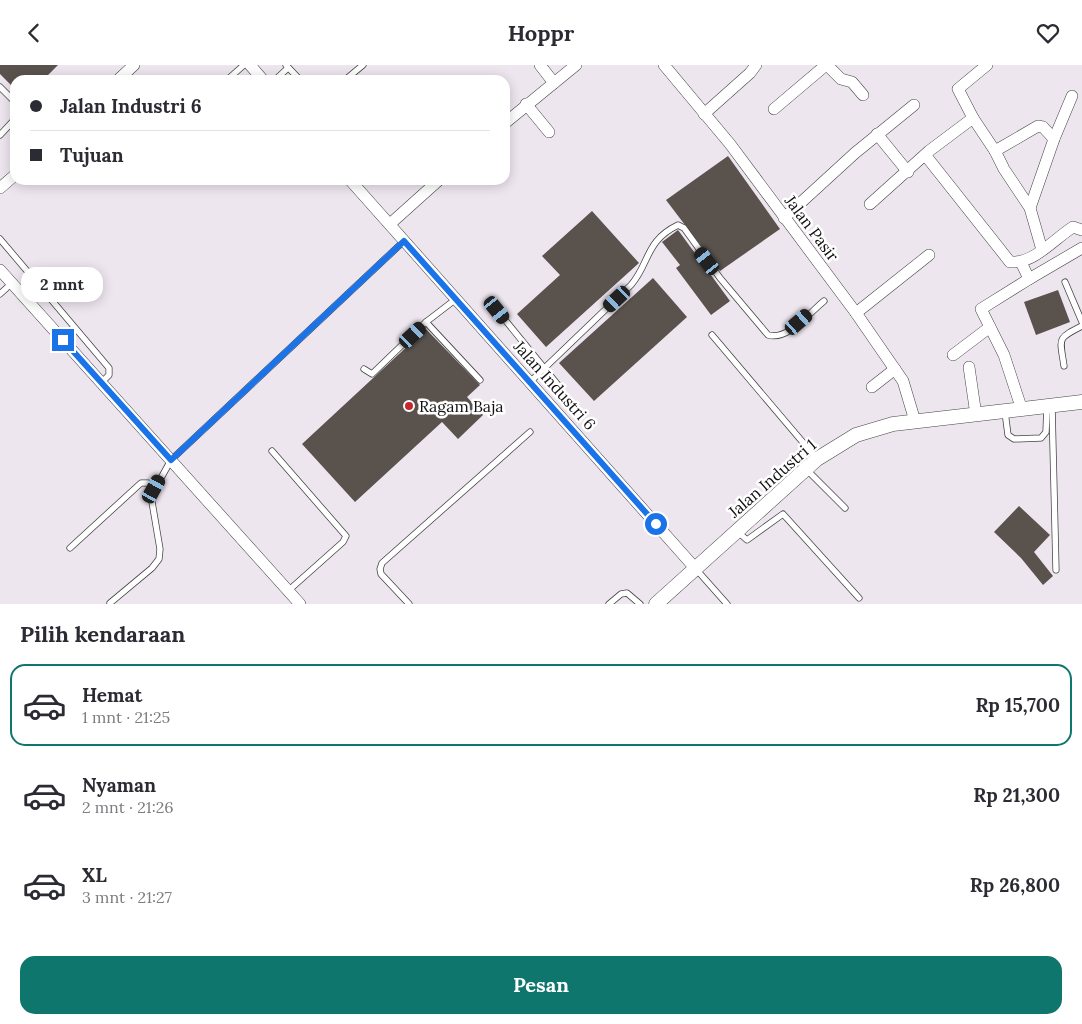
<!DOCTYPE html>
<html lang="id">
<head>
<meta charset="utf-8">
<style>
  :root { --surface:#fff; --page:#f7f7f7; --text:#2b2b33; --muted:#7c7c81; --line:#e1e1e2; --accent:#0f766e }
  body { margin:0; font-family:Lora,serif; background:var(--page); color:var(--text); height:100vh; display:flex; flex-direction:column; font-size:19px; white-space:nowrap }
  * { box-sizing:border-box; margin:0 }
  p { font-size:16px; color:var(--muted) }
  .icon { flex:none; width:28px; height:28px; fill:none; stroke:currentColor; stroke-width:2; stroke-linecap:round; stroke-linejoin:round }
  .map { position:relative; height:539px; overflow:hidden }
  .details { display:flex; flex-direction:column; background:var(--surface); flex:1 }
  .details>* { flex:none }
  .hud { position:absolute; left:10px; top:10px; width:500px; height:110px; border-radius:15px; box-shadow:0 2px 12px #0003; display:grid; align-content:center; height:110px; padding:0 20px; background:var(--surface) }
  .end { position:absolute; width:22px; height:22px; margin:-11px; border:6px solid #1a73e8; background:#fff; box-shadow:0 0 0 2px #fff }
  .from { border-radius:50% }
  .bubble { position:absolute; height:35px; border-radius:15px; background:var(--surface); box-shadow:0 2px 12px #0003; font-size:16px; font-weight:700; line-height:35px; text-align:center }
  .car { position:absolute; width:15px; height:30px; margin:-15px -8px; border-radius:6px; box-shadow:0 0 4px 1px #0007; background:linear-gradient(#222 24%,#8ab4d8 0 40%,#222 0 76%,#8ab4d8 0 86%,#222 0) }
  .hud b { display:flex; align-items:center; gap:18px; height:48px; font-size:19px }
  .hud b+b { border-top:1px solid var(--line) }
  .hud i { width:12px; height:12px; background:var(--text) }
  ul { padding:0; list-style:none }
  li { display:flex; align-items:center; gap:15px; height:82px; margin:0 10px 8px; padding:0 10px; border:2px solid transparent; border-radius:15px }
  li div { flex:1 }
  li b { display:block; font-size:19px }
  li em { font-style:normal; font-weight:700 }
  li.on { border-color:var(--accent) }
  li>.icon { width:45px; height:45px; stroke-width:1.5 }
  h2 { padding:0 20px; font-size:22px; line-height:60px }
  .cta { display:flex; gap:10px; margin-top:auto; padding:10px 20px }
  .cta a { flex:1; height:58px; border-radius:15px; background:var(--accent); color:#fff; font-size:20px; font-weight:700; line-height:58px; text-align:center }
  header { display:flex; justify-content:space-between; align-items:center; height:65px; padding:0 20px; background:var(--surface); font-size:22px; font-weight:700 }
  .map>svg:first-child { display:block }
  .industrial { fill:#eee6ef; fill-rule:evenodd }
  .building { fill:#5a524d }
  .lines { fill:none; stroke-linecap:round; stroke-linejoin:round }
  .service-casing { stroke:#444; stroke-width:7 }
  .minor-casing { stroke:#444; stroke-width:12 }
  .tertiary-casing { stroke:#444; stroke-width:15 }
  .service { stroke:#fff; stroke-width:5.5 }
  .minor { stroke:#fff; stroke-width:11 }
  .tertiary { stroke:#fff; stroke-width:14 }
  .route { stroke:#1a73e8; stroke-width:6 }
  .poi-dot { fill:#c4262e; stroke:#fff; stroke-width:2 }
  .labels { text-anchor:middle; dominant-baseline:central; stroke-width:5; stroke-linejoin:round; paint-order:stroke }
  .street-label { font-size:16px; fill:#111; stroke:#fff }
  .poi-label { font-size:16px; fill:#111; stroke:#fff; text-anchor:start }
</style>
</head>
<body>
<header><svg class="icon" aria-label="back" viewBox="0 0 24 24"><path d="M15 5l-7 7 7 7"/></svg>Hoppr<svg class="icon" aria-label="heart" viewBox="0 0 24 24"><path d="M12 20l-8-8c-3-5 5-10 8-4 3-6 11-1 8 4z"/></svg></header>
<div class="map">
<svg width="1082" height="539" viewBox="0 0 1082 539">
  <rect width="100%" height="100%" fill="#fffdf5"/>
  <path class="industrial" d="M0,0h1082v539h-1082zM15,15h490v100h-490z"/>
  <g class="building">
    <path d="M0,0h58l-15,15h-28v9l-15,-15z"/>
    <path d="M728,91l52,73 -60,42 -54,-71z"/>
    <path d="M592,146l47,52 -93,84 -29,-33 43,-39 -18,-19z"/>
    <path d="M678,165l52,71 -19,14 -35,-47 4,-3 -18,-23z"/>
    <path d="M653,213l34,39 -93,84 -35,-38z"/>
    <path d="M1058,225l12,32 -34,13 -12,-33z"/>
    <path d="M426,264l54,56 -13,12 16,18 -25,24 -16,-17 -87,80 -53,-58z"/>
    <path d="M1019,441l31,29 -16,17 19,24 -10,9 -22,-27 -27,-26z"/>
  </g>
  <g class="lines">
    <g class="service-casing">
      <g id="service">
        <path d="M286,0l14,15"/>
        <path d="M227,15l17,-15"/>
        <path d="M275,15l13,-12"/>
        <path d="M345,15l18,-15"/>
        <path d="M0,22l15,15"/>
        <path d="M0,70l15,-16"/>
        <path d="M0,174l109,129v7l-8,8"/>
        <path d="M1065,217l17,40"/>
        <path d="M0,229l12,-11"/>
        <path d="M497,245l61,75"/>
        <path d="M426,257l54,58"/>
        <path d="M712,270l105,124"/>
        <path d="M1064,301c-4,-28 -8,-27 18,-40"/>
        <path d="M364,304l8,5 54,-52 30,-23"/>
        <path d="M530,317l101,-97c19,-22 14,-44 47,-60l6,3 36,50 48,57c20,6 41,-22 56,-34"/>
        <path d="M1052,341l4,164"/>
        <path d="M1005,347l3,23 6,4 27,-1 5,-6 1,-26"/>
        <path d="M272,386l74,85 -3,6 -55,49"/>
        <path d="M806,404l39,39"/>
        <path d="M737,466l10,9 36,-26 76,84"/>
        <path d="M70,483l71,-65h7l6,6"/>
        <path d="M695,503l32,36"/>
        <path d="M110,538l42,-35 7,-9 1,-10 -9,-53 20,-36 233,-219"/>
        <path d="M409,539l-28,-30 -1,-5 2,-6 148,-131"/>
        <path d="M609,539l12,-10 6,-1 13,11"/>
      </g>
    </g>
    <g class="minor-casing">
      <g id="minor">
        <path d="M250,0l13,15"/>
        <path d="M540,0l14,18"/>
        <path d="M664,0l66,79 126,169 47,68 12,40"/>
        <path d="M827,0l14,14 11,3 11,13"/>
        <path d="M118,15l16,-15"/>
        <path d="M526,39l23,28"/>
        <path d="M774,44l52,-44"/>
        <path d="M704,49l46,-41 6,-8"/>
        <path d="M973,53l22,33 43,-25 5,1 11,12"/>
        <path d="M505,58l71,-58"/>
        <path d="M877,69l31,38"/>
        <path d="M995,86l9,18 26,39"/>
        <path d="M926,91l84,106c24,2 44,-23 63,-35l9,3"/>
        <path d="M350,115l345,388"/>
        <path d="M0,123l15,-13"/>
        <path d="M870,139l59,-53 44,-33 -15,-29 29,-24"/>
        <path d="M784,153l71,-65 59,-48"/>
        <path d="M390,159l49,-44"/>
        <path d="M1042,185l-12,-42 24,-69 18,-43"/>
        <path d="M1021,197l8,17 -48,30 23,46 18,55"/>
        <path d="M0,205l300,334"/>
        <path d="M1029,214l53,-31"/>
        <path d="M856,248l73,-58"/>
        <path d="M953,290l37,-28"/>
        <path d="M969,302l7,48"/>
        <path d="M872,322l23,-18"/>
      </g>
    </g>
    <g class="tertiary-casing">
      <path id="tertiary" d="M656,539l161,-145 39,-24 37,-11 189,-22"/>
    </g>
    <use href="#service" class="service"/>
    <use href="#minor" class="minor"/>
    <use href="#tertiary" class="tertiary"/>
  </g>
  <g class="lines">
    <path class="route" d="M63,275l108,120 233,-219 252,283"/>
  </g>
  <circle class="poi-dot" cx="409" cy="341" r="5"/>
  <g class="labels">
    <g class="street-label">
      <text transform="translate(812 163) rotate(53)">Jalan Pasir</text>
      <text transform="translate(555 320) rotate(48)">Jalan Industri 6</text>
      <text transform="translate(772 413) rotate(-41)">Jalan Industri 1</text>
    </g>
    <g class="poi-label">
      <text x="419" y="341">Ragam Baja</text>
    </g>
  </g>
</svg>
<i class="end from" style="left:656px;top:459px"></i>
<i class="end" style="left:63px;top:275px"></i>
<div class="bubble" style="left:21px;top:202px;width:82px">2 mnt</div>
<i class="car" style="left:707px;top:196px;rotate:323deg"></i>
<i class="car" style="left:617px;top:234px;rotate:227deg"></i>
<i class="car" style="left:497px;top:245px;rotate:141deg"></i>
<i class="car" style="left:799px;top:257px;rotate:49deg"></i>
<i class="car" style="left:413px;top:270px;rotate:47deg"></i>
<i class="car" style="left:154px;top:424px;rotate:29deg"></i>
<div class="hud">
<b><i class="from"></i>Jalan Industri 6</b>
<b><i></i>Tujuan</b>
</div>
</div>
<section class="details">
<h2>Pilih kendaraan</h2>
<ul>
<li class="on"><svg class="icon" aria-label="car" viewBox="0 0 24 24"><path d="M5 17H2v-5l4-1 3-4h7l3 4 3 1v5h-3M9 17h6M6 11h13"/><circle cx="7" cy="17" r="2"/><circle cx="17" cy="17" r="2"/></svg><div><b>Hemat</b><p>1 mnt · 21:25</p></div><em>Rp 15,700</em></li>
<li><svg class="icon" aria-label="car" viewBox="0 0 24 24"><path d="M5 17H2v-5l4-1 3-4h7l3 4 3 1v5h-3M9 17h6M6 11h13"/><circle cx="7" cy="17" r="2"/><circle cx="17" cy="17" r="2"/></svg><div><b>Nyaman</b><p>2 mnt · 21:26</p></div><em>Rp 21,300</em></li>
<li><svg class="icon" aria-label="car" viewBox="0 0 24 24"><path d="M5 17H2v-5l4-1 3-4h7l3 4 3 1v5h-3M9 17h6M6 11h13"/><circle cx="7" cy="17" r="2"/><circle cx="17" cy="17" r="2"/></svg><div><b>XL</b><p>3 mnt · 21:27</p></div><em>Rp 26,800</em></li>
</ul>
<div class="cta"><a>Pesan</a></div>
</section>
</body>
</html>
